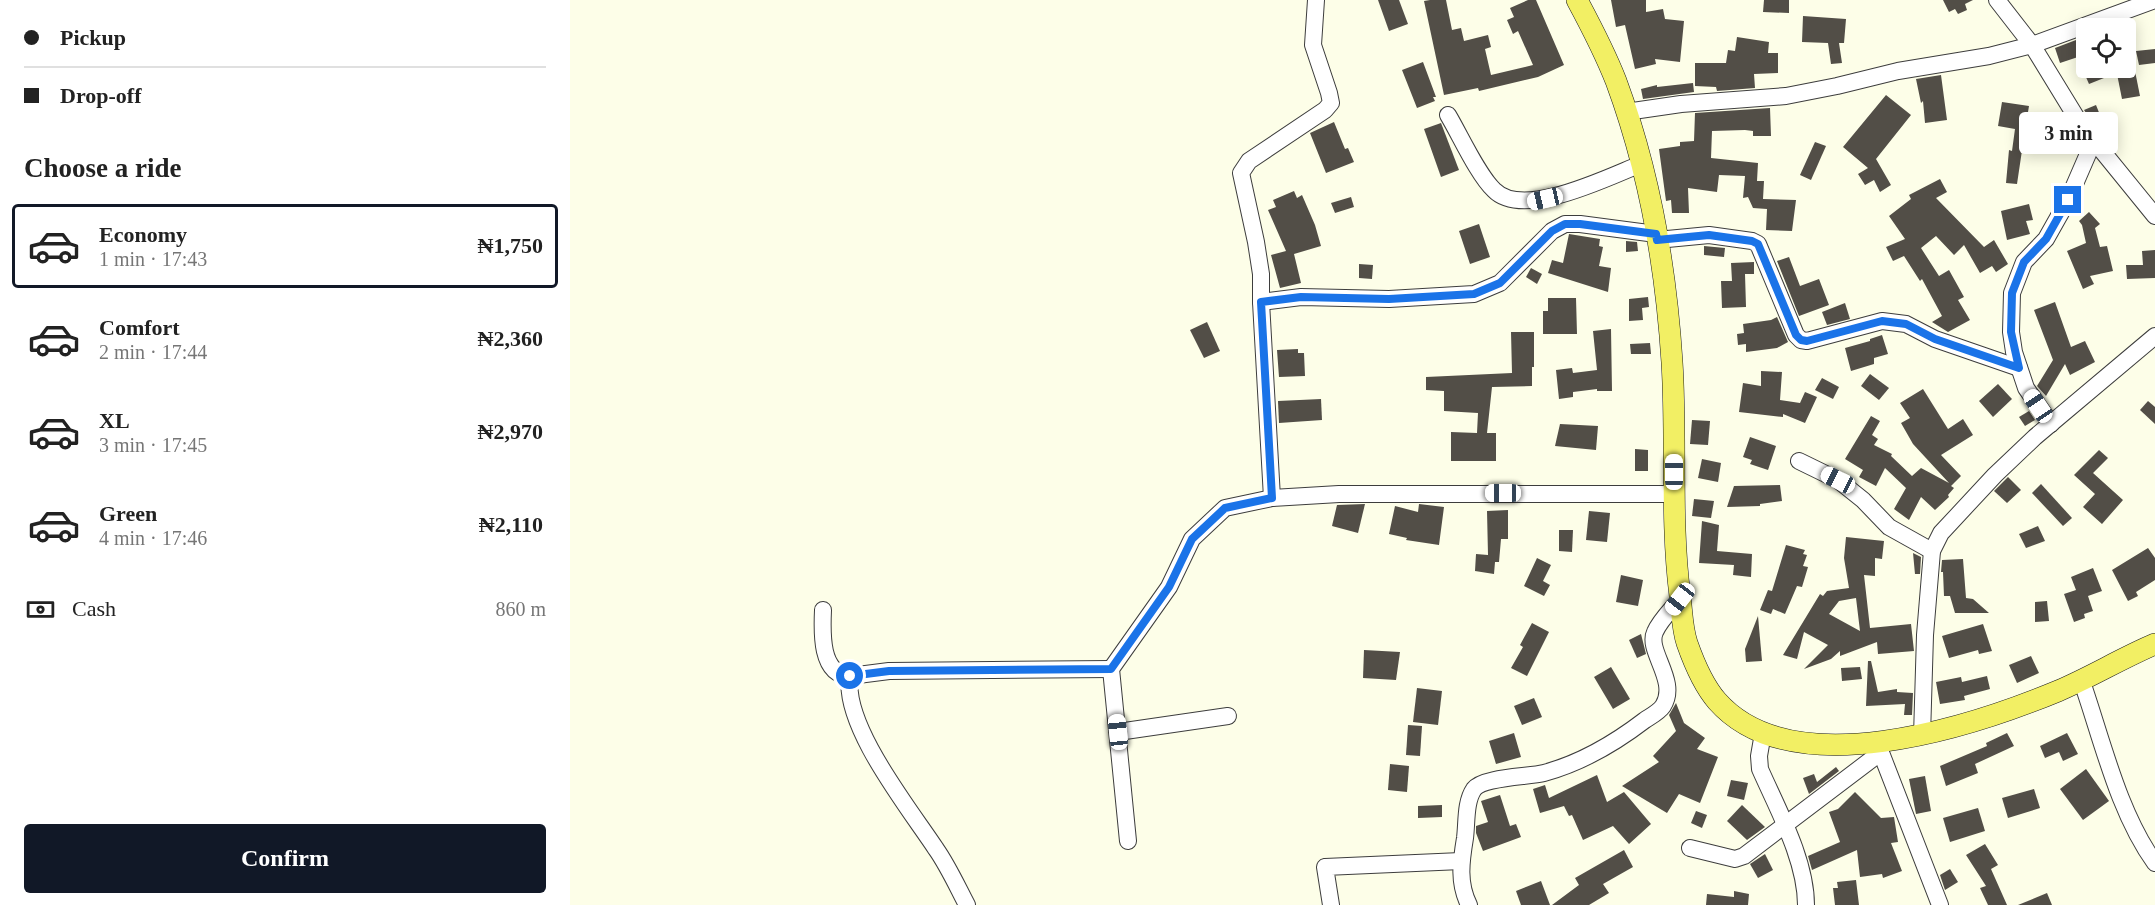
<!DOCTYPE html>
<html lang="en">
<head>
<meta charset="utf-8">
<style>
  :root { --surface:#fff; --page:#f6f6f6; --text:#222; --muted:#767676; --line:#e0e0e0; --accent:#111827 }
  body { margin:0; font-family:"Times New Roman",serif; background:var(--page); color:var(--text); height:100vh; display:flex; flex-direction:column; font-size:22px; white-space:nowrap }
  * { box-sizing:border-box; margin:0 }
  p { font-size:20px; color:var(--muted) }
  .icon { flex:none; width:33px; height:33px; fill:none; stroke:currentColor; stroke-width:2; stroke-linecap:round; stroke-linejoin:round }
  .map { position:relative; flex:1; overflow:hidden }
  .drawer { display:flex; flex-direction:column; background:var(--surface); width:570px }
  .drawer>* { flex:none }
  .hud { display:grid; align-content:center; height:132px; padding:0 24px; background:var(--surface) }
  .fabs { position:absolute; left:1506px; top:18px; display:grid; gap:12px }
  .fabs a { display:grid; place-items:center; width:60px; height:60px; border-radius:6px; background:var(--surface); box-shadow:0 3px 15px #0003; font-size:30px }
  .end { position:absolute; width:27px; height:27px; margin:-14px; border:8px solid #1a73e8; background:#fff; box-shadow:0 0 0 3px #fff }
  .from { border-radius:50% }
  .bubble { position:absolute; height:42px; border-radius:6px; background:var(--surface); box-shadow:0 3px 15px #0003; font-size:20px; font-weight:800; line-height:42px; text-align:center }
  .car { position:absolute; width:18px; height:36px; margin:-18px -9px; border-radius:8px; box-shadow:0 0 4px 2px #0007; background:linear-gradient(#fff 24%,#345 0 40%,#fff 0 76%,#345 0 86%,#fff 0) }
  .hud b { display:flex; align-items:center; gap:21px; height:57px; font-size:22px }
  .hud b+b { border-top:2px solid var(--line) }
  .hud i { width:15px; height:15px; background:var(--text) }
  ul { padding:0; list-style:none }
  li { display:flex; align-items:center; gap:18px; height:84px; margin:0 12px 9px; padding:0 12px; border:3px solid transparent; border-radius:6px }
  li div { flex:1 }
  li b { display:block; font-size:22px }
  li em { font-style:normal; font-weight:800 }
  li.current { border-color:var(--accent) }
  li>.icon { width:54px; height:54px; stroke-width:1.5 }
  h2 { padding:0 24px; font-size:27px; line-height:72px }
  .pay { display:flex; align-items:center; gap:15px; height:66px; padding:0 24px; font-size:22px }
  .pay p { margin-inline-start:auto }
  .button { display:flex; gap:12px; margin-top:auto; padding:12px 24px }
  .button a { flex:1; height:69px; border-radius:6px; background:var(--accent); color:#fff; font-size:24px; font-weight:800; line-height:69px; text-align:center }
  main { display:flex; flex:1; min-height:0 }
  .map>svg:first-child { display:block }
  .building { fill:#524e47; fill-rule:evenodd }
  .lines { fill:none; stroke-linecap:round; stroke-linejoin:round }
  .minor-casing { stroke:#3d3d3d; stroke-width:18 }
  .major-casing { stroke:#1b1b1b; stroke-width:22 }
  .minor { stroke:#fff; stroke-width:16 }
  .major { stroke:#f2ef64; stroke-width:21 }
  .route { stroke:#1a73e8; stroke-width:8 }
</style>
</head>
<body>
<main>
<section class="drawer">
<div class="hud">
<b><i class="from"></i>Pickup</b>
<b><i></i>Drop-off</b>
</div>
<h2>Choose a ride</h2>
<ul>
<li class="current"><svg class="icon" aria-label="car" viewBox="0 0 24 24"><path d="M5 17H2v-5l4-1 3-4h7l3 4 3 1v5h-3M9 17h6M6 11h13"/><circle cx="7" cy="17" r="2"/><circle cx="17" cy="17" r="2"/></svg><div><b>Economy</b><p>1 min · 17:43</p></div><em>₦1,750</em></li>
<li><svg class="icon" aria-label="car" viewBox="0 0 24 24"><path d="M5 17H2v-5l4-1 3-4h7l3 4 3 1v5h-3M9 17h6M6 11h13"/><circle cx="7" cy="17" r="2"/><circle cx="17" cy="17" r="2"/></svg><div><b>Comfort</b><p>2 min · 17:44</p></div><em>₦2,360</em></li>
<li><svg class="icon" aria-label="car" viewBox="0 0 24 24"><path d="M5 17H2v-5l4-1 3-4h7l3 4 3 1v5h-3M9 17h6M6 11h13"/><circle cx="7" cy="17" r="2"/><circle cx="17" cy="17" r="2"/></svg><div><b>XL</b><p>3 min · 17:45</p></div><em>₦2,970</em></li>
<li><svg class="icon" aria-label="car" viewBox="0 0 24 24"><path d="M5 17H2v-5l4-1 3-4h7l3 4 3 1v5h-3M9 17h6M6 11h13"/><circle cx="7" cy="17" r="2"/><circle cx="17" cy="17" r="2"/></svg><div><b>Green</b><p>4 min · 17:46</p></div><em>₦2,110</em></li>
</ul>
<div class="pay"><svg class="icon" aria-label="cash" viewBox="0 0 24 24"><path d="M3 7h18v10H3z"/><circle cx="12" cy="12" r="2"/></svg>Cash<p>860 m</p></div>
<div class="button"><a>Confirm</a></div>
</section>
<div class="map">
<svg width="1585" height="905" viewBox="0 0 1585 905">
  <rect width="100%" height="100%" fill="#fdfee8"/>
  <g class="building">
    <path d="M808,0h21l9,24 -19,7z"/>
    <path d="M860,0h16l6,30 9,-2 3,13 24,-6 3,12 -6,2 6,26 42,-10 -15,-34 -5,3 -6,-14 7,-3 -4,-9 18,-8h8l28,65 -26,12 -59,14 -1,-3 -34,7 -20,-94z"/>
    <path d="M1041,0h35v12l17,-3 2,10 19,2 -4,41 -25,-3 1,5 -21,5 -10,-44 -9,2z"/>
    <path d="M1194,0h25v13l-26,-1z"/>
    <path d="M1373,0h30l-8,4 2,6 -9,4 -3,-5 -6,3z"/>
    <path d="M1233,16l43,3 -2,24h-5l3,20 -11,1 -3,-21 -26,-1z"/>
    <path d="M1167,37l32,5 -1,11h10v20l-24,1 1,14 -38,3 -1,-4 -21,-1v-23h31l2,-13 7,1z"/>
    <path d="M1506,40l5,16 -21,7 -5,-15z"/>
    <path d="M1585,49v14l-16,2 -3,-14z"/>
    <path d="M853,62l13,35h-3l2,4 -18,7 -15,-38z"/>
    <path d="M1512,68h47l-40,16z"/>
    <path d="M1565,71l5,25 -18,3 -5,-25z"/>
    <path d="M1371,75l6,45 -22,3 -2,-22 -2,2 -5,-24z"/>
    <path d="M1123,83l1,9 -51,7 -2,-10 16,-4v2z"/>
    <path d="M1316,95l25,20 -35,44 15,26 -11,7 -6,-12 -9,5 -7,-11 10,-6 -25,-21z"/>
    <path d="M1432,102l27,4 -2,12 14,2 -1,3h3l-2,16 -17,-2 -7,47 -11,-1 3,-33 3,1 3,-22 -17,-3z"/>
    <path d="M1526,105l4,10 -10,4 -6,-9z"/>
    <path d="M1200,108l1,28h-18v-5l-8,-1 -33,1 -1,27 47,5 -1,18h7l-1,18 33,1 -4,31 -26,-1 1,-21 -14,-1 -5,-11 -5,1 2,-22 -26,-1 -2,17 -29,-4 1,25h-17l-1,-13 -5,1 -7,-52 21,-3v-4l14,-1 1,-28z"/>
    <path d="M764,122l11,27 3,-1 6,14 -28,11 -16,-40z"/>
    <path d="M871,123l18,47 -18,7 -17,-48z"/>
    <path d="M1245,142l11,4 -15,34 -11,-5z"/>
    <path d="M1370,179l7,13 -11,6 48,49 10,-7 14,24 -12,8 -4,-6 -12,7 -16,-28 -10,10 -18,-19 -15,12 18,28 10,-6 15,27 -6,3 12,20 -22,12 -16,-10 10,-6 -20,-37 -2,2 -16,-25 -11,5 -7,-14 19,-8 -16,-23 22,-17 -2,-4z"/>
    <path d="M724,191l3,7 5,-3 13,30 6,21 -27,8 7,29 -21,5 -9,-33 15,-4 -18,-41 8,-3 -3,-7z"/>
    <path d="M781,197l3,10 -19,6 -4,-10z"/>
    <path d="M1459,204l4,16 -7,1 4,13 -23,6 -6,-29z"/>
    <path d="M1519,212l11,12 -5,4 5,19 7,-1 6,25 -23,5 4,8 -11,5 -16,-38 19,-8 -4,-18 -3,-4z"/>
    <path d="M909,224l11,33 -20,7 -11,-33z"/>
    <path d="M999,234l31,5 -1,7 4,1 -4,19 12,2 -3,24 -60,-19 4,-13 11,3z"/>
    <path d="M1056,241l11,1 1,9 -12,1z"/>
    <path d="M1134,246l21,2 -1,9 -20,-2z"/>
    <path d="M1585,250v28l-28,1 -1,-14h17l-1,-14z"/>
    <path d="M1219,257l11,29 19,-7 10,26 -30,11 -22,-55z"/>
    <path d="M1184,262v12h-9l1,33 -24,1 -1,-27h11l-1,-18z"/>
    <path d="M789,264l14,1 -1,14 -13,-1z"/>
    <path d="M961,268l11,6 -5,10 -11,-7z"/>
    <path d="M1078,297l1,10 -7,1 1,12 -14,1v-22z"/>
    <path d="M978,298h28l1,36h-34v-23h5z"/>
    <path d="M1485,302l16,45 14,-6 10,21 -25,13 -5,-11 -19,32 -9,-10 16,-26 -19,-50z"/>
    <path d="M1275,303l5,16 -23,6 -5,-13z"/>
    <path d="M1207,317l11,25 -11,6 -31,4v-8l-8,1 -1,-11 7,-1 -1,-9 28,-4z"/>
    <path d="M637,322l13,29 -16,7 -14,-28z"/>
    <path d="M1041,329l1,62h-15v-2l-24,3v5l-14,2 -3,-29 16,-2 1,5 24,-3 -4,-39z"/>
    <path d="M941,332h23v35h-2v19l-40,1 -5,46h9v28h-45v-29l26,1 1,-20 -34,-2v-20l-18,-1v-13l86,-4z"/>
    <path d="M1312,335l6,19 -14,4v6l-23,7 -6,-23 25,-7v-2z"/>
    <path d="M1080,343l1,11h-20l-1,-10z"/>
    <path d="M728,349v4h6l1,23 -26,1 -2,-27z"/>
    <path d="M1191,371l21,1 -2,28 20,3 5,-11 12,5 -12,26 -22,-9v3l-44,-5 4,-29 18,3z"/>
    <path d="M1300,374l19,14 -10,12 -18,-14z"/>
    <path d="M1252,378l17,9 -6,12 -18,-9z"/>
    <path d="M1428,384l14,15 -19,18 -14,-16z"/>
    <path d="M1353,389l25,40 15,-10 10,16 -32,20 20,21 -10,10 3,2 -6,7 1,2 -14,13 -14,-13 -12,23 -15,-11 12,-21 -21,-20 -9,18 -17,-9 4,-7 -18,-11 26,-43 9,5 -8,14 6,4 -4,6 18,9 -1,2 21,20 9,-8 28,15 -36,-39 -12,-21 9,-5 -10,-15z"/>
    <path d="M751,399l1,21 -43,3 -1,-22z"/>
    <path d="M1578,401l7,6v17l-15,-14z"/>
    <path d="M1459,411l6,9 -10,6 -6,-9z"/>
    <path d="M1122,420l18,1 -2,24 -18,-1z"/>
    <path d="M990,424l38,2 -2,24 -41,-4z"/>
    <path d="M1180,437l26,9 -8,24 -18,-6 2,-4 -9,-3z"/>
    <path d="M1065,449l13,1v21h-13z"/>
    <path d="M1529,450l9,8 -15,15 30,27 -21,24 -19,-17 12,-13 -21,-19z"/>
    <path d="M1132,459l19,4 -3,19 -20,-4z"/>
    <path d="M1438,477l13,13 -14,13 -13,-12z"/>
    <path d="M1471,484l31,34 -9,8 -31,-33z"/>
    <path d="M1210,485l2,16 -22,3v2l-33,1 7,-21z"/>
    <path d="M1124,499l20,2 -3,17 -19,-2z"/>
    <path d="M795,504l-7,29 -26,-7 5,-21z"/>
    <path d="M849,504l25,3 -5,38 -33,-5 1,-2 -18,-4 6,-28 23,6z"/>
    <path d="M938,510v29h-7l-2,23h-4l-1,12 -19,-3 1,-17 12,1 -1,-44z"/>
    <path d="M1019,511l21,2 -3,29 -21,-2z"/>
    <path d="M1132,521l17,4 -2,26 35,3 -1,23 -18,-2 1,-10 -35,-2z"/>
    <path d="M1468,526l7,15 -19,7 -7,-14z"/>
    <path d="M989,530h14l-1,22 -13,-1z"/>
    <path d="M1276,537l38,4 -2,18 -7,-1v18l-11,-1 6,53 41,-4 3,27 -36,3 -1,-12 -37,14v-5l-9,8 -27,10 24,-24 -24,-13 -7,27 -14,-4 37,-61 3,2 4,-5 22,-3 -5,-30zM1286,598l4,33 -31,-17 10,-13z"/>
    <path d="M1216,545l19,5 -2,4 4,1 -4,11 5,1 -6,20 -5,-1 -12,28 -12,-5 -2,5 -11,-4 8,-20 4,1z"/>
    <path d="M1578,548l7,10v22l-19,12 2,4 -10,5 -16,-31z"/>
    <path d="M1343,553l8,4 -1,17h-5z"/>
    <path d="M967,558l14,7 -8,16 7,4 -6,11 -20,-10z"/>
    <path d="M1393,559l3,39 7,1 16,14h-34l-5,-17h-6l-1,-24h-2l1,-12z"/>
    <path d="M1523,568l9,23 -14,5 5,15 -9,3 1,4 -11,4 -10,-28 12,-4 -5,-13z"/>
    <path d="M1051,575l22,5 -5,26 -22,-4z"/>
    <path d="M1477,601l2,20 -14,1v-20z"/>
    <path d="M1188,616l4,45 -16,1 -1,-13z"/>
    <path d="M962,623l17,9 -22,44 -16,-8 12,-21 -3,-2z"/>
    <path d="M1413,624l9,27 -13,3 -1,-4 -29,8 -7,-22z"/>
    <path d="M1071,634l5,20 -9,4 -8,-18z"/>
    <path d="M794,650l36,2 -4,28 -33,-2z"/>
    <path d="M1461,656l8,17 -22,10 -8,-18z"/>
    <path d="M1298,661h3l7,31 19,-3v3l16,1 -1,22h-8l1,-11 -39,2z"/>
    <path d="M1041,667l19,32 -17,10 -19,-32z"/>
    <path d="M1290,667l2,12 -20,2 -1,-13z"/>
    <path d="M1417,676l3,13 -26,7 1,4 -25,4 -4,-22 25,-5 1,5z"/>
    <path d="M847,688l25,3 -4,34 -25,-3z"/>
    <path d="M964,698l8,19 -20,8 -8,-19z"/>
    <path d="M1106,703l8,20 21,15 -8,11 21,8 -18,46 -21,-9 -12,19 -45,-27 37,-24 -6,-6 23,-25 -7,-16z"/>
    <path d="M838,725l14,1 -2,30 -14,-1z"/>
    <path d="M944,733l7,24 -25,7 -7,-23z"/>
    <path d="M1437,733l7,13 -39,18 3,9 -32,13 -6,-20 47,-20 -1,-3z"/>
    <path d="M1497,733l11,21 -15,7 -4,-9 -14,6 -5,-12z"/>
    <path d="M820,764l19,2 -2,26 -19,-2z"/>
    <path d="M1266,767l3,4 -30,23 -6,-16 11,-4 3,8z"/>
    <path d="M1516,769l23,32 -26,19 -23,-31z"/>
    <path d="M1027,775l10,27 17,-10 27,32 -22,20 -16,-18 -30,14 -11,-25 -3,1 -5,-10 -24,7 -7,-24 12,-4 4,13z"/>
    <path d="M1355,776l6,35 -15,3 -7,-35z"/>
    <path d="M1161,780l17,3 -4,17 -17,-4z"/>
    <path d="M1464,789l6,19 -32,10 -6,-20z"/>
    <path d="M1285,792l26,26 13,-1 4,25 -7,1 11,28 -19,7 -1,-4 -22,3 -3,-27 -45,20 -4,-14 32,-14 -11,-30 9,-3z"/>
    <path d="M930,795l10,31 6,-2 5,13 -38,14 -7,-18v-7l12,-4 -7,-21z"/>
    <path d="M872,805v12l-24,1v-12z"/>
    <path d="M1172,805l23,22 -18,13 -20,-19z"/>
    <path d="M1408,808l7,23 -35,11 -7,-24z"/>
    <path d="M1126,811l11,4 -5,13 -11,-5z"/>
    <path d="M1415,844l13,21 -7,4 16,36h-19l-8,-17 6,-2 -20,-31z"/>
    <path d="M1054,850l9,17 -30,17 6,9 -20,12h-37l27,-20 -4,-7z"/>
    <path d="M1195,854l8,16 -15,8 -8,-14z"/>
    <path d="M1380,869l8,13 -13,8 -5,-15z"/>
    <path d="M1286,880l3,25h-24l-2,-17h5l-1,-6z"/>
    <path d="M971,881l9,24h-29l-5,-14z"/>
    <path d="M1164,891l15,3 -1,11h-42l1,-11 27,3z"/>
    <path d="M1477,893l5,12h-34z"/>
  </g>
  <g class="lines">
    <g class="minor-casing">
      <g id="minor">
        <path d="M1427,0l35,45 49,80 74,91"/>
        <path d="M1056,112l55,-8 105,-8 51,-10 61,-15 91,-15 43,-11 123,-45"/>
        <path d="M878,115c12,20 30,60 46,75 29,30 114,-13 147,-26"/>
        <path d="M1087,240l52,-5 43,6 6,3 38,91 5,5 6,1 75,-20 24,3 29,15 84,29"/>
        <path d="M691,302l40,-5 88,2 85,-5 26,-11 52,-52 13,-7h15l76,10"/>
        <path d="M1481,424l-25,-36 -12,-36 -3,-20 1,-39 12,-31 22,-23 22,-39 26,-60"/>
        <path d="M1229,461l39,19 25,20 26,27 43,24"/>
        <path d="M702,498l-11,-196v-28l-5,-32 -15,-69 8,-12 76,-51 6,-7 -2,-10 -16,-48 3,-45"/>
        <path d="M253,610c-1,22 -3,65 27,66 -8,49 59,132 86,173 12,17 21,37 31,56"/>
        <path d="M280,676l39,-5 222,-2"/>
        <path d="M1511,679c21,60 37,133 74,184"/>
        <path d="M548,732l110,-16"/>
        <path d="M1193,733l-4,23 1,13c18,41 46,91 46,136"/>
        <path d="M1352,736l3,-101 7,-84 9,-18 54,-58 40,-38 120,-101"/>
        <path d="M1308,745l62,160"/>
        <path d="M558,841l-17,-172 58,-82 23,-48 33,-31 47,-10 67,-4h335"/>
        <path d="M1120,848l45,11 9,-3 136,-103"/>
        <path d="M761,905l-6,-38 136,-6"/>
        <path d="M899,905c-11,-22 -8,-43 -4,-67 2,-15 0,-36 9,-49 9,-12 54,-12 70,-16 37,-10 71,-30 101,-53 6,-4 14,-8 18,-14 16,-25 -17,-55 -8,-74 5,-12 17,-23 25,-33"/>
      </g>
    </g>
    <g class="major-casing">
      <path id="major" d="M1007,0c14,26 28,53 39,81 33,89 50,187 56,281 5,78 -2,156 8,234 2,15 2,32 7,47 7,20 17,43 30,58 75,85 254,26 341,-10 33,-14 64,-33 97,-47"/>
    </g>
    <use href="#minor" class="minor"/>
    <use href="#major" class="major"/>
  </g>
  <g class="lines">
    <path class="route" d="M280,676l39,-5 222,-2 58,-82 23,-48 33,-31 47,-10 -11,-196 40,-5 88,2 85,-5 26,-11 52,-52 13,-7h15l76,10 1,6 52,-5 43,6 6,3 38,91 5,5 6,1 75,-20 24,3 29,15 84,29 -8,-36 1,-39 12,-31 22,-23 22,-39"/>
  </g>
</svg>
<div class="fabs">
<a><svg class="icon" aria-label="locate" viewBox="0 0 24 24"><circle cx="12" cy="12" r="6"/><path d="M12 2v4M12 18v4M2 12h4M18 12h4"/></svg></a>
</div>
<i class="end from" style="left:280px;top:676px"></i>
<i class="end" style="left:1498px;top:200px"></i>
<div class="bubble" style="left:1449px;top:112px;width:99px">3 min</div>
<i class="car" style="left:975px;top:199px;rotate:257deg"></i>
<i class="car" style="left:1468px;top:406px;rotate:326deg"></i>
<i class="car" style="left:1104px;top:472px;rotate:0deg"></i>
<i class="car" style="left:1268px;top:480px;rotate:297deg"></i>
<i class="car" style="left:933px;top:493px;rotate:270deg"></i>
<i class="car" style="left:1110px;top:599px;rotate:218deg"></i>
<i class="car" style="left:548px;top:732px;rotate:354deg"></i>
</div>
</main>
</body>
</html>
